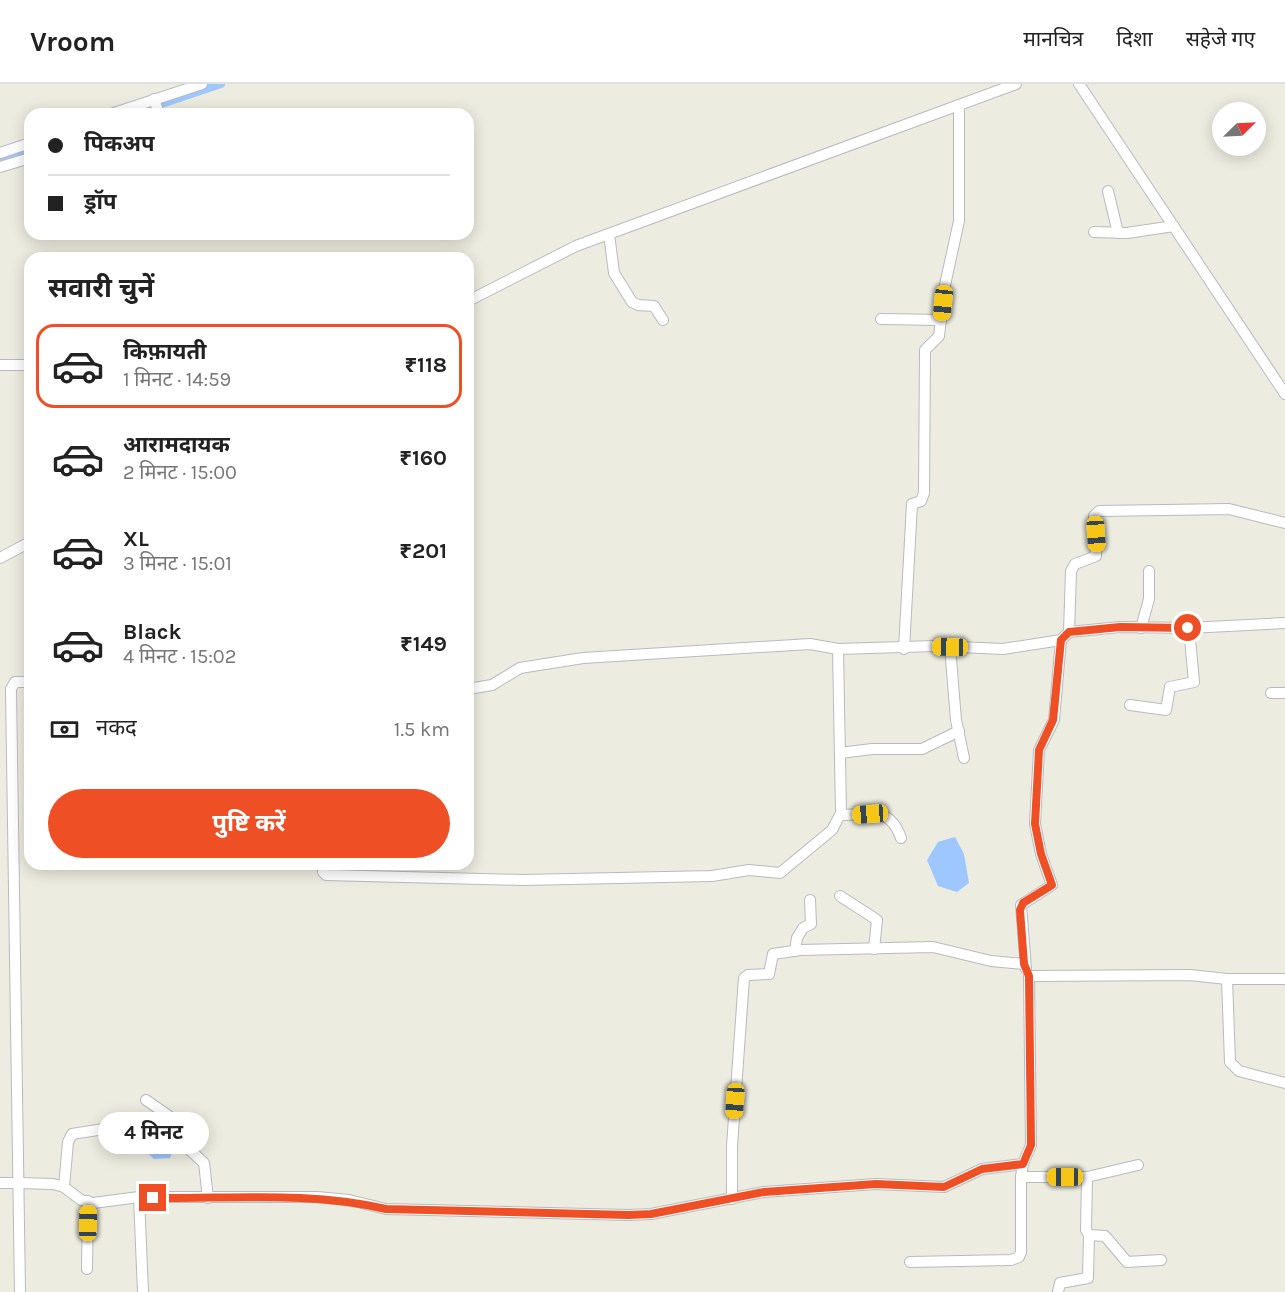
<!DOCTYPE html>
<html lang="hi">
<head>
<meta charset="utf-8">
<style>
  :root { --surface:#fff; --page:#f6f6f6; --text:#222; --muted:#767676; --line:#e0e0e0; --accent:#ef4f24 }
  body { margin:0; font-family:Karla,"Noto Sans Devanagari",sans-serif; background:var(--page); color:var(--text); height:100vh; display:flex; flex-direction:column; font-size:22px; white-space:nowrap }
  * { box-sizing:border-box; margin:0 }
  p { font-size:20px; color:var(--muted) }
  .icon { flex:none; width:33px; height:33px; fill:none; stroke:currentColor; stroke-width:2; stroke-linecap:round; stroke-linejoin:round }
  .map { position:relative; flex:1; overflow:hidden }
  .panel { position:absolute; left:24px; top:168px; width:450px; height:618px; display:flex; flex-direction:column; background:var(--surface); border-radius:18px; box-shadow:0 3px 15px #0003 }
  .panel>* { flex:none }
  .guide { position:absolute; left:24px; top:24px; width:450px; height:132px; border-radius:18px; box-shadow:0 3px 15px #0003; display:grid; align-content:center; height:132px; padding:0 24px; background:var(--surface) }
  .needle { width:39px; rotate:66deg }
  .buttons { position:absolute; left:1212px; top:18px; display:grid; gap:12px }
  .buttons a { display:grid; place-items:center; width:54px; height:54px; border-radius:50%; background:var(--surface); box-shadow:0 3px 15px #0003; font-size:30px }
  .end { position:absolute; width:27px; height:27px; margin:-14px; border:8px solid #ef4f24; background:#fff; box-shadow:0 0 0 3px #fff }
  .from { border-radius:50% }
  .bubble { position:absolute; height:42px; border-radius:21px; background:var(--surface); box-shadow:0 3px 15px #0003; font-size:20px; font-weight:700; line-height:42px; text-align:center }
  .car { position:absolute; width:18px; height:36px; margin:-18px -9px; border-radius:8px; box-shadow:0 0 4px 2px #0007; background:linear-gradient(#f5c518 24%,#345 0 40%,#f5c518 0 76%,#345 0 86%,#f5c518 0) }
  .guide b { display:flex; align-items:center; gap:21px; height:57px; font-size:22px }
  .guide b+b { border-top:2px solid var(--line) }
  .guide i { width:15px; height:15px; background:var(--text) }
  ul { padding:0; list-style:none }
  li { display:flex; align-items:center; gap:18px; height:84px; margin:0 12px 9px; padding:0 12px; border:3px solid transparent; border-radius:18px }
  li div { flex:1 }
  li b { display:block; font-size:22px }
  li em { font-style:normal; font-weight:700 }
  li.selected { border-color:var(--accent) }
  li>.icon { width:54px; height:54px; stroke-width:1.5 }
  h2 { padding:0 24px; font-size:27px; line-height:72px }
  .pay { display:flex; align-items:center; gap:15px; height:66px; padding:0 24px; font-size:22px }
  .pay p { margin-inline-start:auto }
  .button { display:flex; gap:12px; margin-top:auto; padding:12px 24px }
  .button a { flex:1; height:69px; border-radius:36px; background:var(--accent); color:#fff; font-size:24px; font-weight:700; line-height:69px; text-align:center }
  header { display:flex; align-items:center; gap:36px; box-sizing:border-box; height:84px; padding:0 30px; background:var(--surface); border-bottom:2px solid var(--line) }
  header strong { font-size:28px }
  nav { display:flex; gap:33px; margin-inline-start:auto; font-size:21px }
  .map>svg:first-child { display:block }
  .water { fill:#9ec7ff }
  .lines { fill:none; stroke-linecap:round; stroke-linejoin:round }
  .canal { stroke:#9ec7ff; stroke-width:8 }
  .minor-casing { stroke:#b8bac0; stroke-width:12 }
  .minor { stroke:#fff; stroke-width:10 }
  .route { stroke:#ef4f24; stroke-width:8 }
</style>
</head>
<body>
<header>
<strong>Vroom</strong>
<nav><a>मानचित्र</a><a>दिशा</a><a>सहेजे गए</a></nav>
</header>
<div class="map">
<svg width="1285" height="1208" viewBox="0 0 1285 1208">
  <rect width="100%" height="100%" fill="#edece0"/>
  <g class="water">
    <path d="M955,753l9,17 5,29 -12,9 -19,-6 -11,-26 11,-18z"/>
    <path d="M141,1043l29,1 5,15 -5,15 -16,1 -18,-16z"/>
  </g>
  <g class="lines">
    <g class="canal">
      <path d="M132,30l89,-30"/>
      <path d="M0,75l30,-10"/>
    </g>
    <g class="minor-casing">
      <g id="minor">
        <path d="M1079,0l206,310"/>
        <path d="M154,15l5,15"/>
        <path d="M111,30l91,-30"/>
        <path d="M0,69l30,-10"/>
        <path d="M0,83l30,-9"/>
        <path d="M1108,107l10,42"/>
        <path d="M1094,148l33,1 47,-7"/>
        <path d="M609,150l5,39 18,29 6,3 16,1 9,14"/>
        <path d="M468,217l108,-55 440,-162"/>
        <path d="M881,235l60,1"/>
        <path d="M0,281h30"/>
        <path d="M0,474l30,-16"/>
        <path d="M1141,544l8,-29v-28"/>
        <path d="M1069,548l2,-61 4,-7 21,-8 -2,-40 5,-5 130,-2 56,14"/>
        <path d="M950,563l6,73 8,38"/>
        <path d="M904,565l8,-145 9,-3 3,-8 1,-143 14,-14 6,-51 14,-64v-116"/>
        <path d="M468,605l24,-4 28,-17 63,-10 227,-14 28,5 98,-3 67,3 58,-9 8,-8 51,-5 69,1 96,-5"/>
        <path d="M1271,609h14"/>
        <path d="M1130,621l36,5 4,-23 24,-5 -5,-54"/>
        <path d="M840,669l32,-4h50l37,-18"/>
        <path d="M841,731c29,0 48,-10 60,23"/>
        <path d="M323,780v8l3,3 197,5 189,-4 37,-6 31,3 52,-43 9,-17 -3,-164"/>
        <path d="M840,812l37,24 -3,29"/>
        <path d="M795,867l2,-13 6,-10 8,-4 -1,-24"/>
        <path d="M1026,885l-5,-64 31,-20 -11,-31 -6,-30 4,-74 15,-30 7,-80"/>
        <path d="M1227,895l3,83 9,9 46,12"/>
        <path d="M146,1016l23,16 21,34 14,13 4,35"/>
        <path d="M1021,1093h66l51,-12"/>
        <path d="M1087,1093l-1,53 3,5 16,1 22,26 34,-2"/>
        <path d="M0,1099h17"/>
        <path d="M19,1099l34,1 11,3 17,13 12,3 46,-6h178l32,3 37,9 243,6 22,-1 113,-22 112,-8 68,3 38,-18 41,-5 8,-19 -2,-169 161,-1 37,4h58"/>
        <path d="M64,1103l4,-45 4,-8 51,-8"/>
        <path d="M139,1113l4,95"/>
        <path d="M732,1115v-53l12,-168 4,-3 21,-1 4,-20 27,-4 133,-3 58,14 33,3"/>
        <path d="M910,1178l101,-2 8,-3 2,-5v-75l2,-13"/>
        <path d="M87,1185l1,-68"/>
        <path d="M20,1208l-9,-603 4,-7h15"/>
        <path d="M1058,1208l2,-9 28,-5 1,-43"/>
      </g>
    </g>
    <use href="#minor" class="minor"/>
  </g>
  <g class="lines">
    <path class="route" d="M153,1114c78,1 157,-7 233,11l243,6 22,-1 113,-22 112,-8 68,3 38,-18 41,-5 8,-19 -2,-169 -5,-12 -4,-54 3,-7 29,-18 -11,-31 -6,-30 4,-74 14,-30 8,-80 8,-8 51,-5 68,1"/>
  </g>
</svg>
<div class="buttons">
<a><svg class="needle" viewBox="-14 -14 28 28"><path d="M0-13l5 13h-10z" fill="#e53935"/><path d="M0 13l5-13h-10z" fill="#767676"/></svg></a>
</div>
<i class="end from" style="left:1188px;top:544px"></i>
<i class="end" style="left:153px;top:1114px"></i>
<div class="bubble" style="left:98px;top:1028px;width:111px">4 मिनट</div>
<i class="car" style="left:943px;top:219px;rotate:186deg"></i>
<i class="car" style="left:1096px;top:450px;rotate:176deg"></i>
<i class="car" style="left:950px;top:563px;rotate:271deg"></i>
<i class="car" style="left:870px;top:730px;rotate:266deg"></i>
<i class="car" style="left:735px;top:1017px;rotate:184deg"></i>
<i class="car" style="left:1065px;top:1093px;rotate:270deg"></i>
<i class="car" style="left:88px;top:1139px;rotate:1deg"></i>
<div class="guide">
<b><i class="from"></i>पिकअप</b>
<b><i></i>ड्रॉप</b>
</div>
<section class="panel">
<h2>सवारी चुनें</h2>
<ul>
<li class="selected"><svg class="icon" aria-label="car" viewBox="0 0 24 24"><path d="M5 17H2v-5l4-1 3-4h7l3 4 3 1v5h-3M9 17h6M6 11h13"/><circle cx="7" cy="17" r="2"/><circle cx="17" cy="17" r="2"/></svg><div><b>किफ़ायती</b><p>1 मिनट · 14:59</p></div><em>₹118</em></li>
<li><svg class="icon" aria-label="car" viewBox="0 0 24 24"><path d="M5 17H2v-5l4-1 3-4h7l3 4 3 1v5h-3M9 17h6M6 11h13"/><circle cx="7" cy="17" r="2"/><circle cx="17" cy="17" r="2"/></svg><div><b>आरामदायक</b><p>2 मिनट · 15:00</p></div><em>₹160</em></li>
<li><svg class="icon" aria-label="car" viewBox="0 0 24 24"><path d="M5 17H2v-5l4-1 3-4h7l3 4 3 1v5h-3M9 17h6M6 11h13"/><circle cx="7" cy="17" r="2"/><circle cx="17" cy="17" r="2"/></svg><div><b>XL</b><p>3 मिनट · 15:01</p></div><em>₹201</em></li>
<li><svg class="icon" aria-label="car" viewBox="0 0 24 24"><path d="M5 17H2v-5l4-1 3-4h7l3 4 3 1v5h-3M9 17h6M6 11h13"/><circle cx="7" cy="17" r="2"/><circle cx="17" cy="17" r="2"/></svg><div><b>Black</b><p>4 मिनट · 15:02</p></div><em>₹149</em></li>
</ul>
<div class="pay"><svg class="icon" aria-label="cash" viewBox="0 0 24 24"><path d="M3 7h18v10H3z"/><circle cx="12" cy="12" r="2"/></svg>नकद<p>1.5 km</p></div>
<div class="button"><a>पुष्टि करें</a></div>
</section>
</div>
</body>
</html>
